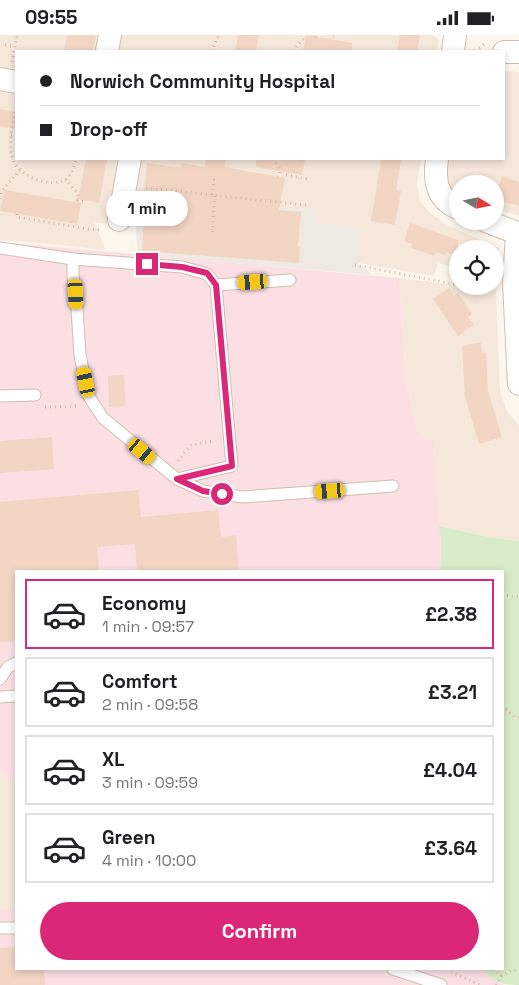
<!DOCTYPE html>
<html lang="en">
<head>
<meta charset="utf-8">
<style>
  :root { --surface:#fff; --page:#f2f2f2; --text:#202124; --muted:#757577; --line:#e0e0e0; --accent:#db2777 }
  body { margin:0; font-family:"Space Grotesk",sans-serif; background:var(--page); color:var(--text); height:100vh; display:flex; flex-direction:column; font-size:19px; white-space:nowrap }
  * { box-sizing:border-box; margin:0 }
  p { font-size:16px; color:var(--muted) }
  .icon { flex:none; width:28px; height:28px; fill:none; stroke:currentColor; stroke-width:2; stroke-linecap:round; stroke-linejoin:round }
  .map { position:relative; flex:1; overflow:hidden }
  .sheet { position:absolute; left:15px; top:535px; width:489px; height:400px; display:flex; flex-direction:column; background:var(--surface); border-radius:0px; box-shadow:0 2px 8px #0003 }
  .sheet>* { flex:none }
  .top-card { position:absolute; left:15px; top:15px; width:490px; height:110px; border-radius:0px; box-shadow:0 2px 8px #0003; display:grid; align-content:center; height:110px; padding:0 25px; background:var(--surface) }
  .needle { width:32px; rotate:100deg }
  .fabs { position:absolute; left:449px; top:140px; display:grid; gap:10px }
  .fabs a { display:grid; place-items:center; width:55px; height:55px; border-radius:50%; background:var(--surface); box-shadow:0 2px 8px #0003; font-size:25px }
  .end { position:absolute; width:22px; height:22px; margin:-11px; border:6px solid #db2777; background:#fff; box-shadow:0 0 0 2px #fff }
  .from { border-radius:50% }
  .bubble { position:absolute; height:35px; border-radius:18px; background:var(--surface); box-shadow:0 2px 8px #0003; font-size:16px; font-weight:800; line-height:35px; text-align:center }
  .car { position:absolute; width:15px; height:30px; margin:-15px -8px; border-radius:6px; box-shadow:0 0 4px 1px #0007; background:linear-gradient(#f5c518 24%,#345 0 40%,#f5c518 0 76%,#345 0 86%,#f5c518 0) }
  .top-card b { display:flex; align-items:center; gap:18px; height:48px; font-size:19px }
  .top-card b+b { border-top:1px solid var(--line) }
  .top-card i { width:12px; height:12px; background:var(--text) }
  ul { padding:9px 0 0; list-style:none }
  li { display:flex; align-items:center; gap:15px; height:70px; margin:0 10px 8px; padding:0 15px; border:2px solid var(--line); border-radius:0px }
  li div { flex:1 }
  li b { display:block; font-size:19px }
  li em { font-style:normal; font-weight:800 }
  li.on { border-color:var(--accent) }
  li>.icon { width:45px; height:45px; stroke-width:1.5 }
  .button { display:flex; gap:10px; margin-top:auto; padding:10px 25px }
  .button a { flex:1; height:58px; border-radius:30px; background:var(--accent); color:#fff; font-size:20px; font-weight:800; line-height:58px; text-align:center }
  .status { display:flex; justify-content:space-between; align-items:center; height:35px; padding:0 25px; background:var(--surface); direction:ltr }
  .status svg { height:14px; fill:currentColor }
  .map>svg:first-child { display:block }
  .residential { fill:#f5e8da }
  .industrial { fill:#efe9e4 }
  .medical { fill:#fbdfe3 }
  .green { fill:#d8ecc9 }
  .building { fill:#f3d5c3 }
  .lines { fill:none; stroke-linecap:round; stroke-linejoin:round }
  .lane-casing { stroke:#d1beb0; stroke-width:13 }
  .street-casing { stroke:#d1beb0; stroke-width:24 }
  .path { stroke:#d9b8a5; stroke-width:3; stroke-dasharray:1 4; stroke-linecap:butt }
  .lane { stroke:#fff; stroke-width:11 }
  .street { stroke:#fff; stroke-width:22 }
  .route { stroke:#db2777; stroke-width:6 }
</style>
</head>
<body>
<div class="status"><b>09:55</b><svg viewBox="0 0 49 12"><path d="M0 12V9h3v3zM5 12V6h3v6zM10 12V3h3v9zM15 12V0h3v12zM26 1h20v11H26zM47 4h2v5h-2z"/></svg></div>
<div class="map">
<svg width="519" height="950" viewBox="0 0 519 950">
  <rect width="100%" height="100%" fill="#fdf6ec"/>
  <g class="residential">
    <path d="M0,0h432l7,4 -2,12h-421v23l-16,-3z"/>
    <path d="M504,36l15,1v144l-24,-8v-24h-37l-1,11 -7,-2 -9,-34h63z"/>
    <path d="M0,57l16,3v64h101l-6,45v16l-5,4 -11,-2 10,28 -74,-8 -31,-2z"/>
    <path d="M138,124h283l-4,25 3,17 10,12 19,13 50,22 -4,11v-10h-37l-1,19 -19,-5 -4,13 -76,-13 -43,-42 2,-10 -184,-18z"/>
    <path d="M399,243l97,12 4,100 7,22 12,13v116l-26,-3 -54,-12 -5,-83 -16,-11 -12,-53z"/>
    <path d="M0,738l16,5v121l-2,11h-14z"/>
  </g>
  <path class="industrial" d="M133,158l184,18 -2,10 48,9 -5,33 14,12 -234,-20z"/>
  <g class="medical">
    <path d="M0,207l399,36 7,101 12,53 16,11 7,99 -1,29h-424v207l-16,-5z"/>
    <path d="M16,864v70h470l2,8 16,8h-504v-75h14z"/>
  </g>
  <path class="green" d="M439,491l54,12 26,3v444c-14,0 -19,-1 -31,-8l-2,-8h16v-398h-62l1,-29z"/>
  <g class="building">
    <path d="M67,0h29l-3,16h-29z"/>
    <path d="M238,0h21l-3,16h-21z"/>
    <path d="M306,0l46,8v8h-49z"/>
    <path d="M400,0h20l-3,16h-20z"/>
    <path d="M0,74l16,3v17l-16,-3z"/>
    <path d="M86,124h21l-8,44 -21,-4z"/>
    <path d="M206,124h20l-1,8 60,11 -6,32 22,2 -3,35h2l-1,16 -157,-12 2,-36 -2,-1 5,-51 33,5 1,-5 24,4z"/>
    <path d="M256,124h49l-3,16 -46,-8z"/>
    <path d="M381,124h20l-5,31 5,1 -6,34 -24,-4z"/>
    <path d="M502,141l17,6v24l-24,-7z"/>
    <path d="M5,155l76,13 -4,21 -77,-13z"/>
    <path d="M410,188l48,17v16l-12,-4 -1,3 -9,-3 -1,4 -24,-8 1,-4 -8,-3z"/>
    <path d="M449,253l5,8 4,-3 14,21 -4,3 6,8 -16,11 -25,-37z"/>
    <path d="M481,308l1,10 4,-1 2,39 14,46 -23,7 -14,-47 -3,-52z"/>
    <path d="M124,340l2,31 -17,1 -1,-31z"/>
    <path d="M52,402l2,32 -54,4v-32z"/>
    <path d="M138,455l3,27 77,-7 3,27 15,-2 3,36h-102l-2,-27 -38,3 2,24h-83v70l-16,1v-140z"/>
    <path d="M16,912v22h28l1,16h-45v-37z"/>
  </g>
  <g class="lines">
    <g class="lane-casing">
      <g id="lane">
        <path d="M0,213l73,11 109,8 25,7 9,11"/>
        <path d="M73,224v17l3,18 4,61 8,40 15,23 74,61 55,-13 -16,-181 74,-5"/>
        <path d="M0,361l35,-1"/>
        <path d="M177,444l26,12 39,6 151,-11"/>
        <path d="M0,644l8,-12 8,-4"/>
        <path d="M0,662l16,-1"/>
        <path d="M0,893h16"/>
        <path d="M393,934l48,16"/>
      </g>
    </g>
    <g class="street-casing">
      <g id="street">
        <path d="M107,16l3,-16"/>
        <path d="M453,16l2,-16"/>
        <path d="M504,17h15"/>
        <path d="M0,44l16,3"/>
        <path d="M437,124c-3,21 -1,40 21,49"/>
        <path d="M119,185l11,-61"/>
        <path d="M486,186l31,12 -3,50 5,101"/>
      </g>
    </g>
    <g class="path">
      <path d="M333,0h1"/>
      <path d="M315,2l1,-2"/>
      <path d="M5,10l10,2"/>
      <path d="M211,16l8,-16"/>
      <path d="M293,16l10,-12 1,-4"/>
      <path d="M475,16l11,-8"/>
      <path d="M12,27l5,-27"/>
      <path d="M16,72c-3,17 -9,35 -3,53 5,15 39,30 53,19 6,-5 8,-13 10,-20"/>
      <path d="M11,100l5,-1"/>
      <path d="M273,124c4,5 10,11 5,18"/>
      <path d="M286,140l22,4"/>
      <path d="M66,144l12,15 -1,8"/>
      <path d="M146,153l160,17"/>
      <path d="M212,160l2,-15 3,1"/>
      <path d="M0,164l2,-8 18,-21"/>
      <path d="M77,165l8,2v-2"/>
      <path d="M17,179v3l71,12 15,1"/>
      <path d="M212,197l3,-37"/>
      <path d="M355,230l99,19 4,-4"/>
      <path d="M45,372l34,-1"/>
      <path d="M178,426l13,-16 24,-4"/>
      <path d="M502,560l17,2"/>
      <path d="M502,671l12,10 5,1"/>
      <path d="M493,934l8,7 -5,9"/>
      <path d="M451,937l29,13"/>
      <path d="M501,941l11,-6 7,1"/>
    </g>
    <use href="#lane" class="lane"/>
    <use href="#street" class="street"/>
  </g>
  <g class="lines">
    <path class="route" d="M147,229l35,3 25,6 9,12 16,181 -55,13 26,12 19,3"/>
  </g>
</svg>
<div class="fabs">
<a><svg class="needle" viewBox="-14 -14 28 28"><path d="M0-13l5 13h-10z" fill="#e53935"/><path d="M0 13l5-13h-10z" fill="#757577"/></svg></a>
<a><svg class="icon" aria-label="locate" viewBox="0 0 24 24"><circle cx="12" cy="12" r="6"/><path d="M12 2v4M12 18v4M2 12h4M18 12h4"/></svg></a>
</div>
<i class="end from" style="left:222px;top:459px"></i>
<i class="end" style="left:147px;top:229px"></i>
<div class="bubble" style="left:106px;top:156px;width:82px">1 min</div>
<i class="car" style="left:253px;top:247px;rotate:266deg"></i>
<i class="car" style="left:76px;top:259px;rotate:177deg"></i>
<i class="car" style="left:86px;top:347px;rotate:348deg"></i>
<i class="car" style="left:142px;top:416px;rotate:130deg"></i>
<i class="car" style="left:330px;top:456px;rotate:266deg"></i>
<div class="top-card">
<b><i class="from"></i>Norwich Community Hospital</b>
<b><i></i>Drop-off</b>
</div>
<section class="sheet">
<ul>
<li class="on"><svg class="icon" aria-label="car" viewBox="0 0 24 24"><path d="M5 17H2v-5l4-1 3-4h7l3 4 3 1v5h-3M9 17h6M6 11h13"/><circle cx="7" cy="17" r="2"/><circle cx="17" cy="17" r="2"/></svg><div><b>Economy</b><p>1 min · 09:57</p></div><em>£2.38</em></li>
<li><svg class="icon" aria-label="car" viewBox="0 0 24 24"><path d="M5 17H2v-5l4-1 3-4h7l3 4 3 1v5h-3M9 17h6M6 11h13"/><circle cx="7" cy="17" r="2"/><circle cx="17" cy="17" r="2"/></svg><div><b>Comfort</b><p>2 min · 09:58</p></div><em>£3.21</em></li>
<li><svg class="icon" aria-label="car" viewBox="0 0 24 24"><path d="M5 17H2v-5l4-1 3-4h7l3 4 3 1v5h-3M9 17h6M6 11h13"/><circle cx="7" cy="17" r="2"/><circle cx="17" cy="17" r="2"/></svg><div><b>XL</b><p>3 min · 09:59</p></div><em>£4.04</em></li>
<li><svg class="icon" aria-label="car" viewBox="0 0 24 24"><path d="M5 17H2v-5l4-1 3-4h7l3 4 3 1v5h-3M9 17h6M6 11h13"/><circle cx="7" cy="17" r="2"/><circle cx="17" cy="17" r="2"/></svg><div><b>Green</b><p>4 min · 10:00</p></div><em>£3.64</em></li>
</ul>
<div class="button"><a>Confirm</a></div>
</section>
</div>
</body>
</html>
